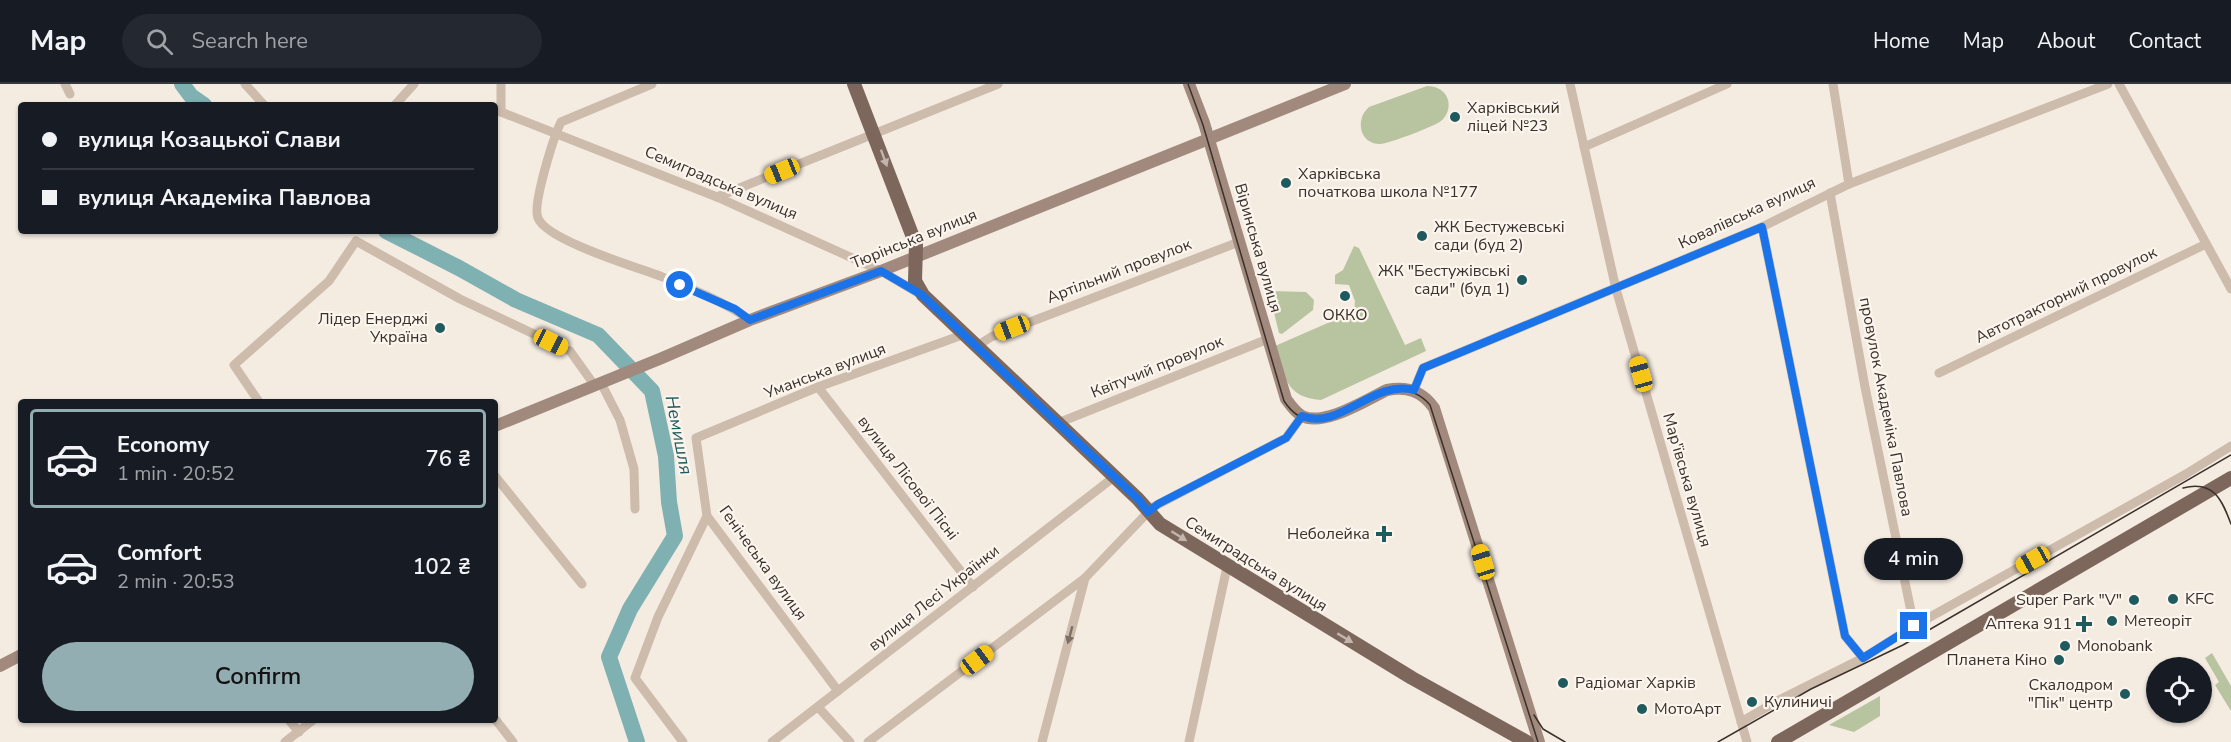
<!DOCTYPE html>
<html lang="en">
<head>
<meta charset="utf-8">
<style>
  :root { --surface:#171b24; --page:#242831; --text:#f1f3f6; --muted:#9ea1a6; --line:#363941; --accent:#92aeb2 }
  body { margin:0; font-family:"Nunito Sans",sans-serif; background:var(--page); color:var(--text); height:100vh; display:flex; flex-direction:column; font-size:22px; white-space:nowrap }
  * { box-sizing:border-box; margin:0 }
  p { font-size:20px; color:var(--muted) }
  .icon { flex:none; width:33px; height:33px; fill:none; stroke:currentColor; stroke-width:2; stroke-linecap:round; stroke-linejoin:round }
  .map { position:relative; flex:1; overflow:hidden }
  .sheet { position:absolute; left:18px; top:315px; width:480px; height:324px; display:flex; flex-direction:column; background:var(--surface); border-radius:6px; box-shadow:0 2px 4px #0004 }
  .sheet>* { flex:none }
  .top-card { position:absolute; left:18px; top:18px; width:480px; height:132px; border-radius:6px; box-shadow:0 2px 4px #0004; display:grid; align-content:center; height:132px; padding:0 24px; background:var(--surface) }
  .fabs { position:absolute; left:2146px; top:573px; display:grid; gap:12px }
  .fabs a { display:grid; place-items:center; width:66px; height:66px; border-radius:50%; background:var(--surface); box-shadow:0 2px 4px #0004; font-size:30px }
  .end { position:absolute; width:27px; height:27px; margin:-14px; border:8px solid #1a73e8; background:#fff; box-shadow:0 0 0 3px #fff }
  .from { border-radius:50% }
  .bubble { position:absolute; height:42px; border-radius:21px; background:var(--surface); box-shadow:0 2px 4px #0004; font-size:20px; font-weight:600; line-height:42px; text-align:center }
  .car { position:absolute; width:18px; height:36px; margin:-18px -9px; border-radius:8px; box-shadow:0 0 4px 2px #0007; background:linear-gradient(#f5c518 24%,#345 0 40%,#f5c518 0 76%,#345 0 86%,#f5c518 0) }
  .top-card b { display:flex; align-items:center; gap:21px; height:57px; font-size:22px }
  .top-card b+b { border-top:2px solid var(--line) }
  .top-card i { width:15px; height:15px; background:var(--text) }
  ul { padding:10px 0 0; list-style:none }
  li { display:flex; align-items:center; gap:18px; height:99px; margin:0 12px 9px; padding:0 12px; border:3px solid transparent; border-radius:6px }
  li div { flex:1 }
  li b { display:block; font-size:22px }
  li em { font-style:normal; font-weight:600 }
  li.active { border-color:var(--accent) }
  li>.icon { width:54px; height:54px; stroke-width:1.5 }
  .cta { display:flex; gap:12px; margin-top:auto; padding:12px 24px }
  .cta a { flex:1; height:69px; border-radius:36px; background:var(--accent); color:#111; font-size:24px; font-weight:600; line-height:69px; text-align:center }
  header { display:flex; align-items:center; gap:36px; box-sizing:border-box; height:84px; padding:0 30px; background:var(--surface); border-bottom:2px solid var(--line) }
  header strong { font-size:28px }
  nav { display:flex; gap:33px; margin-inline-start:auto; font-size:21px }
  .search { width:420px; height:54px; background:var(--page); display:flex; align-items:center; gap:15px; box-sizing:border-box; padding:0 21px; border-radius:33px; color:var(--muted); font-size:22px }
  .map>svg:first-child { display:block }
  .green { fill:#b8c4a0 }
  .lines { fill:none; stroke-linecap:round; stroke-linejoin:round }
  .river { stroke:#7fb0b2; stroke-width:16 }
  .minor { stroke:#cdbbac; stroke-width:9 }
  .secondary { stroke:#a18a7d; stroke-width:12 }
  .primary { stroke:#7d675c; stroke-width:14 }
  .tram { stroke:#3b302b; stroke-width:1.5 }
  .oneway { fill:#c2b5ac }
  .oneway2 { fill:#7d6f65 }
  .route { stroke:#1a73e8; stroke-width:8 }
  .poi-dot { fill:#1f5a5e; stroke:#fbf5ee; stroke-width:2 }
  .labels { text-anchor:middle; dominant-baseline:central; stroke-width:4.5; stroke-linejoin:round; paint-order:stroke }
  .poi-label { font-size:16px; fill:#3b302b; stroke:#fbf5ee; text-anchor:start }
  .street-label { font-size:16px; fill:#3b302b; stroke:#fbf5ee }
  .water-label { font-size:18px; font-style:italic; fill:#1f5a5e; stroke:#fbf5ee }
</style>
</head>
<body>
<header>
<strong>Map</strong>
<div class="search"><svg class="icon" aria-label="search" viewBox="0 0 24 24"><circle cx="10" cy="10" r="6"/><path d="M15 15l6 6"/></svg>Search here</div>
<nav><a>Home</a><a>Map</a><a>About</a><a>Contact</a></nav>
</header>
<div class="map">
<svg width="2231" height="658" viewBox="0 0 2231 658">
  <rect width="100%" height="100%" fill="#f4ebe1"/>
  <g class="green">
    <path d="M1427,2c9,0 18,4 21,14 2,8 -1,16 -7,21 -6,5 -53,23 -61,23 -21,0 -25,-25 -11,-37z"/>
    <path d="M1354,162l5,2 46,97 16,-7 5,13 -105,49c-37,-3 -36,-25 -46,-54l55,-24 19,-4 5,-5 1,-12 -6,-16 -14,-1v-9l8,-5z"/>
    <path d="M1271,207l35,1 8,8 -1,10 -31,24 -3,-1 -10,-41z"/>
    <path d="M2212,569l19,33v25l-16,-26 4,-3 -14,-24z"/>
    <path d="M1880,612v20l-26,16 -25,-7z"/>
  </g>
  <g class="lines">
    <g class="river">
      <path d="M182,0l9,12 13,9"/>
      <path d="M386,147l73,37 57,32 82,35 54,56 14,65 3,46 6,34 -45,73 -21,48 28,85"/>
    </g>
    <g class="minor">
      <path d="M65,0l5,10"/>
      <path d="M245,0l19,21"/>
      <path d="M501,0v28"/>
      <path d="M652,0l-91,38c-7,14 -29,83 -23,96 8,22 98,49 122,58 30,12 63,25 90,44"/>
      <path d="M1570,0l46,205 131,453"/>
      <path d="M1833,0l16,100"/>
      <path d="M2119,0l112,205"/>
      <path d="M395,21l19,-21"/>
      <path d="M501,28l216,85 164,74 39,23"/>
      <path d="M1584,63l143,-63"/>
      <path d="M1830,109l35,194 49,239"/>
      <path d="M717,113l281,-113"/>
      <path d="M1762,143l83,409 18,22"/>
      <path d="M977,262l14,-9 248,-95"/>
      <path d="M1939,289l267,-129"/>
      <path d="M601,299l19,37 14,49 1,40"/>
      <path d="M818,303l155,200"/>
      <path d="M1414,306l9,-22 339,-141 87,-43 259,-100"/>
      <path d="M259,318l-25,-37 95,-84 27,-40 104,58 110,52 25,35"/>
      <path d="M1058,339l210,-84"/>
      <path d="M495,392l87,108"/>
      <path d="M838,607l-131,-175 -11,-78 122,-51 147,-53"/>
      <path d="M818,623l32,35"/>
      <path d="M495,635l18,23"/>
      <path d="M289,636l10,12"/>
      <path d="M1741,638l40,-23 82,-41 51,-32 272,-152 45,-28"/>
      <path d="M285,658l28,-22"/>
      <path d="M683,658l-48,-64 23,-61 49,-101"/>
      <path d="M772,658l342,-265"/>
      <path d="M868,658l217,-164 68,-71 133,-69 16,-22"/>
      <path d="M1042,658l43,-164"/>
      <path d="M1189,658l38,-175"/>
    </g>
    <g class="secondary">
      <path d="M1189,0l15,39 82,276c5,7 9,13 16,17 22,11 64,-16 85,-26 20,-4 35,1 47,18l105,334"/>
      <path d="M495,342l167,-68 88,-38 131,-49 464,-187"/>
      <path d="M0,582l21,-11"/>
    </g>
    <g class="primary">
      <path d="M854,0l62,161 -1,36 8,14 215,204 22,25 252,154 115,64"/>
      <path d="M1778,658l453,-264"/>
    </g>
    <g class="tram">
      <path d="M1188,0l15,41 81,276c41,62 101,-48 146,4l108,337"/>
      <path d="M2183,404c31,-8 39,12 48,36"/>
      <path d="M1534,631l9,14 22,13"/>
      <path d="M1718,658l93,-53 92,-44 328,-190"/>
    </g>
  </g>
  <defs><path id="oneway-solid" d="M-6-.8H1V-3.2L6.5 0L1 3.2V.8H-6Z" transform="scale(1.5)"/></defs>
  <g class="oneway">
    <use href="#oneway-solid" transform="translate(884 74) rotate(70)"/>
    <use href="#oneway-solid" transform="translate(1179 452) rotate(32)"/>
    <use href="#oneway-solid" transform="translate(1345 554) rotate(31)"/>
  </g>
  <use class="oneway2" href="#oneway-solid" transform="translate(1070 551) rotate(105)"/>
  <g class="lines">
    <path class="route" d="M680,201l55,24 15,11 131,-49 41,24 216,204 10,13 10,-8 128,-66 16,-22c38,15 71,-37 112,-26l9,-22 339,-141 83,409 18,22 51,-32"/>
  </g>
  <g class="poi-dot">
    <circle cx="1455" cy="33" r="6"/>
    <circle cx="1286" cy="99" r="6"/>
    <circle cx="1422" cy="152" r="6"/>
    <circle cx="1522" cy="196" r="6"/>
    <circle cx="1345" cy="212" r="6"/>
    <circle cx="440" cy="244" r="6"/>
    <path d="M1381 441h6v6h6v6h-6v6h-6v-6h-6v-6h6z"/>
    <circle cx="2173" cy="515" r="6"/>
    <circle cx="2134" cy="516" r="6"/>
    <circle cx="2112" cy="537" r="6"/>
    <path d="M2081 531h6v6h6v6h-6v6h-6v-6h-6v-6h6z"/>
    <circle cx="2065" cy="562" r="6"/>
    <circle cx="2059" cy="576" r="6"/>
    <circle cx="1563" cy="599" r="6"/>
    <circle cx="2125" cy="610" r="6"/>
    <circle cx="1752" cy="618" r="6"/>
    <circle cx="1642" cy="625" r="6"/>
  </g>
  <g class="labels">
    <g class="poi-label">
      <text x="1467" y="24">Харківський<tspan x="1467" dy="18">ліцей №23</tspan></text>
      <text x="1298" y="90">Харківська<tspan x="1298" dy="18">початкова школа №177</tspan></text>
      <text x="1434" y="143">ЖК Бестужевські<tspan x="1434" dy="18">сади (буд 2)</tspan></text>
      <text x="1510" y="187" text-anchor="end">ЖК "Бестужівські<tspan x="1510" dy="18">сади" (буд 1)</tspan></text>
      <text x="1345" y="231" text-anchor="middle">ОККО</text>
      <text x="428" y="235" text-anchor="end">Лідер Енерджі<tspan x="428" dy="18">Україна</tspan></text>
      <text x="1370" y="450" text-anchor="end">Неболейка</text>
      <text x="2185" y="515">KFC</text>
      <text x="2122" y="516" text-anchor="end">Super Park "V"</text>
      <text x="2124" y="537">Метеоріт</text>
      <text x="2072" y="540" text-anchor="end">Аптека 911</text>
      <text x="2077" y="562">Monobank</text>
      <text x="2047" y="576" text-anchor="end">Планета Кіно</text>
      <text x="1575" y="599">Радіомаг Харків</text>
      <text x="2113" y="601" text-anchor="end">Скалодром<tspan x="2113" dy="18">"Пік" центр</tspan></text>
      <text x="1764" y="618">Кулиничі</text>
      <text x="1654" y="625">МотоАрт</text>
    </g>
    <g class="street-label">
      <text transform="translate(721 99) rotate(23)">Семиградська вулиця</text>
      <text transform="translate(1747 129) rotate(-25)">Ковалівська вулиця</text>
      <text transform="translate(914 155) rotate(-22)">Тюрінська вулиця</text>
      <text transform="translate(1258 164) rotate(74)">Віринська вулиця</text>
      <text transform="translate(1119 187) rotate(-21)">Артільний провулок</text>
      <text transform="translate(2066 211) rotate(-26)">Автотракторний провулок</text>
      <text transform="translate(1157 283) rotate(-22)">Квітучий провулок</text>
      <text transform="translate(825 287) rotate(-21)">Уманська вулиця</text>
      <text transform="translate(1886 323) rotate(79)">провулок Академіка Павлова</text>
      <text transform="translate(908 394) rotate(52)">вулиця Лісової Пісні</text>
      <text transform="translate(1687 396) rotate(74)">Мар'ївська вулиця</text>
      <text transform="translate(763 479) rotate(54)">Генічеська вулиця</text>
      <text transform="translate(1256 480) rotate(32)">Семиградська вулиця</text>
      <text transform="translate(934 514) rotate(-38)">вулиця Лесі Українки</text>
    </g>
    <g class="water-label">
      <text transform="translate(679 351) rotate(79)">Немишля</text>
    </g>
  </g>
</svg>
<div class="fabs">
<a><svg class="icon" aria-label="locate" viewBox="0 0 24 24"><circle cx="12" cy="12" r="6"/><path d="M12 2v4M12 18v4M2 12h4M18 12h4"/></svg></a>
</div>
<i class="end from" style="left:680px;top:201px"></i>
<i class="end" style="left:1914px;top:542px"></i>
<div class="bubble" style="left:1864px;top:454px;width:99px">4 min</div>
<i class="car" style="left:782px;top:87px;rotate:248deg"></i>
<i class="car" style="left:1012px;top:244px;rotate:249deg"></i>
<i class="car" style="left:551px;top:258px;rotate:116deg"></i>
<i class="car" style="left:1641px;top:290px;rotate:344deg"></i>
<i class="car" style="left:2033px;top:476px;rotate:241deg"></i>
<i class="car" style="left:1483px;top:478px;rotate:343deg"></i>
<i class="car" style="left:977px;top:576px;rotate:53deg"></i>
<div class="top-card">
<b><i class="from"></i>вулиця Козацької Слави</b>
<b><i></i>вулиця Академіка Павлова</b>
</div>
<section class="sheet">
<ul>
<li class="active"><svg class="icon" aria-label="car" viewBox="0 0 24 24"><path d="M5 17H2v-5l4-1 3-4h7l3 4 3 1v5h-3M9 17h6M6 11h13"/><circle cx="7" cy="17" r="2"/><circle cx="17" cy="17" r="2"/></svg><div><b>Economy</b><p>1 min · 20:52</p></div><em>76 ₴</em></li>
<li><svg class="icon" aria-label="car" viewBox="0 0 24 24"><path d="M5 17H2v-5l4-1 3-4h7l3 4 3 1v5h-3M9 17h6M6 11h13"/><circle cx="7" cy="17" r="2"/><circle cx="17" cy="17" r="2"/></svg><div><b>Comfort</b><p>2 min · 20:53</p></div><em>102 ₴</em></li>
</ul>
<div class="cta"><a>Confirm</a></div>
</section>
</div>
</body>
</html>
